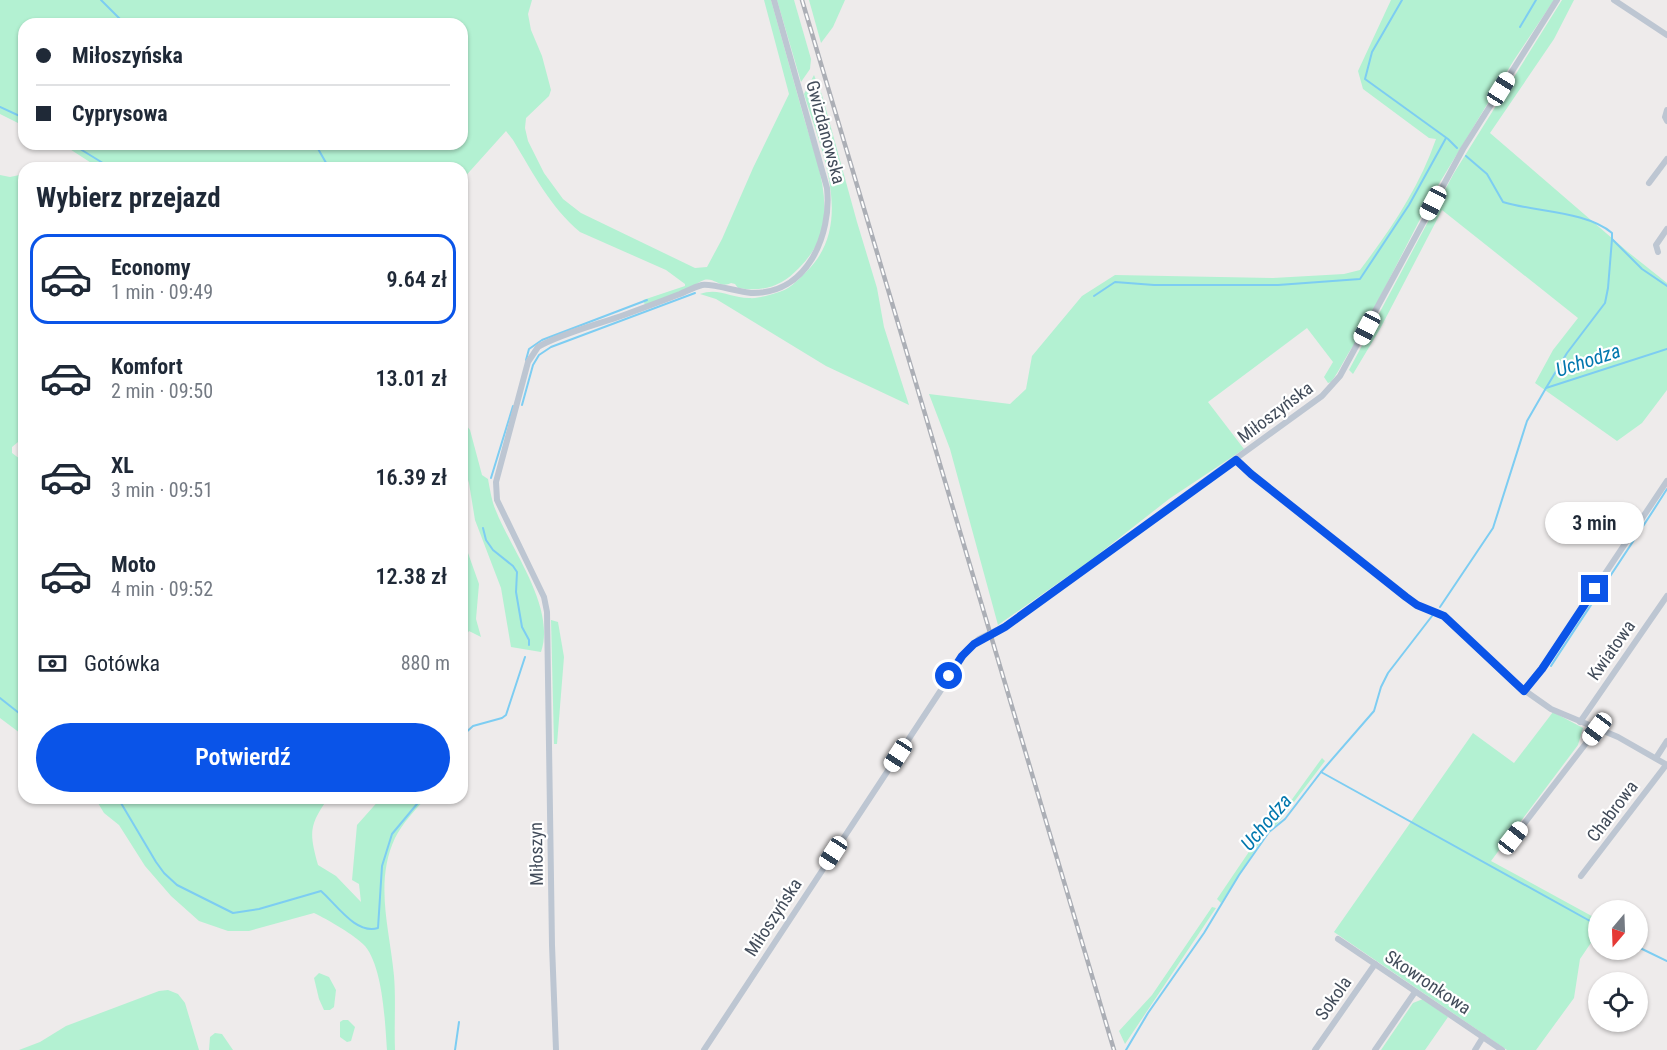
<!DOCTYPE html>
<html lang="pl">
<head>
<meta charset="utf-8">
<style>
  :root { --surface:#fff; --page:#f2f2f3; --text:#1f2937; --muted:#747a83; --line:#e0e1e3; --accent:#0a54e8 }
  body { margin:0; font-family:"Roboto Condensed",sans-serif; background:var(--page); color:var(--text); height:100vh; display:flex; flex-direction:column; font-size:22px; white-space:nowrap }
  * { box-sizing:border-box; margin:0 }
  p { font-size:20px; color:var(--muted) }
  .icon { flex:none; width:33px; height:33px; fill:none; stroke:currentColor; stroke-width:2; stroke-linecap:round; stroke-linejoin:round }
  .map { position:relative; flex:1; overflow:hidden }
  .sheet { position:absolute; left:18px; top:162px; width:450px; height:642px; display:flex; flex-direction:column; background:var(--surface); border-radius:18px; box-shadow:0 2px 4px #0004 }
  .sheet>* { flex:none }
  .banner { position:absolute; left:18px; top:18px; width:450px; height:132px; border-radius:18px; box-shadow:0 2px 4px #0004; display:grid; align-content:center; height:132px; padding:0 18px; background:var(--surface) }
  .needle { width:39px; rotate:199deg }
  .controls { position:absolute; left:1588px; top:900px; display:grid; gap:12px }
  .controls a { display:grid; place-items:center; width:60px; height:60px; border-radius:50%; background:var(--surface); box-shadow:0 2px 4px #0004; font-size:30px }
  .end { position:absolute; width:27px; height:27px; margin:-14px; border:8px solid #0a54e8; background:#fff; box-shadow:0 0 0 3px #fff }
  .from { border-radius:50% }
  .bubble { position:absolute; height:42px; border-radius:21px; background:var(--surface); box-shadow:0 2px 4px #0004; font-size:20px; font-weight:600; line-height:42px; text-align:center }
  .car { position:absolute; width:18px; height:36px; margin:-18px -9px; border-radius:8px; box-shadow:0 0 4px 2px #0007; background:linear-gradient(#fff 24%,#345 0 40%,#fff 0 76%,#345 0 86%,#fff 0) }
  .banner b { display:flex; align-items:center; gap:21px; height:57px; font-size:22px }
  .banner b+b { border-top:2px solid var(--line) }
  .banner i { width:15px; height:15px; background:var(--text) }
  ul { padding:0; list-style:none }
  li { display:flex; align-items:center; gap:18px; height:90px; margin:0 12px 9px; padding:0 6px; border:3px solid transparent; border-radius:18px }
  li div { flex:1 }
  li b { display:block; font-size:22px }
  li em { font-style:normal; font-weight:600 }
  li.selected { border-color:var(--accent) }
  li>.icon { width:54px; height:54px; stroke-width:1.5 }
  h2 { padding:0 18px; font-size:27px; line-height:72px }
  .pay { display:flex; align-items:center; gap:15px; height:66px; padding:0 18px; font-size:22px }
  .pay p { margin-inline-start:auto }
  .button { display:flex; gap:12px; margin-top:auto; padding:12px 18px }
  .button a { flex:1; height:69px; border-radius:36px; background:var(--accent); color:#fff; font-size:24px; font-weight:600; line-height:69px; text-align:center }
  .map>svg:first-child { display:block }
  .green { fill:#b3f1d2 }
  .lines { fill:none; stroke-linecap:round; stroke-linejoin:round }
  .stream { stroke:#7dcdf2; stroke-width:2 }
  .street { stroke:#bdc6d2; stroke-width:6 }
  .rail-casing { stroke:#acafb6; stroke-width:4.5 }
  .rail { stroke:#fff; stroke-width:2; stroke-dasharray:7; stroke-linecap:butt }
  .route { stroke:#0a54e8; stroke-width:8 }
  .labels { text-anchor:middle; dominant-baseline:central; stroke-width:4.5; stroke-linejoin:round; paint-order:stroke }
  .street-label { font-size:18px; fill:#424c5a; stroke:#fff }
  .water-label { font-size:20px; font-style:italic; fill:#0177ae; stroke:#fff }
</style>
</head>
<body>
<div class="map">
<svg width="1667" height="1050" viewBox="0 0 1667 1050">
  <rect width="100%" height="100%" fill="#eeebeb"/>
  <g class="green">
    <path d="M0,0h532l-4,14 3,16 11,26 9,34 -2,6 -23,22 -1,10 3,13 16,32 19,26 18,14 114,55 12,-1 15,-28 31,-71 36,-74 -25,-94h7c11,39 22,79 33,118 10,35 25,70 19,107 -2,16 -13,32 -24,43 -18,19 -36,24 -61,20l-3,-4 -4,-1c-11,6 -16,-6 -27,-3 -6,2 -11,7 -17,10 -14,5 -28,10 -42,15l-2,-5 42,-14v-2l-19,-14 -86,-38c-30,-25 -47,-59 -67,-92l-7,-9 -44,49v-12h-363l-37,-24h400v-120h-438v102l-24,-12z"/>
    <path d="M777,0h17l17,59 -1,10 -9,13z"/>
    <path d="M809,0h36l-12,27 -12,16z"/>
    <path d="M1391,0h163l-40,60 -80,132 -76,148c-11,12 -17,29 -27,42l-3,1 -4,-6 9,-15 -26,-34 -99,74 36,47 -75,50 -78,61 -93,65 -48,-176 -21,-55 81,10 16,-15 6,-33 50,-60 33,-21 158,3 71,-4 16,-4c31,-41 59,-82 76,-131l-7,-1 -66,-49 -5,-18z"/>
    <path d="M1562,0h12l-20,39 -64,94 138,119 39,31v107l-25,33 -25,18 -82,-58 18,-33 25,-32 -136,-108 -62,119 -27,45 -4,-4 105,-197z"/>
    <path d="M814,75l8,20 35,127 20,66 7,39 25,78 -83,-39 -110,-67 -16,-5c18,-7 31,4 49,4 9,1 19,-3 27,-5 13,-3 21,-12 30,-21 50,-48 15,-122 -2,-178z"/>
    <path d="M24,174v263l-12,10v6l12,9v274l-24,-18v-543l10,2z"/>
    <path d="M462,420l8,10 12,45 6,4c2,11 4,23 8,32 16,40 60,97 45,141l-30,-5 -10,-59 -26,-68 -6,-37 -7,-22z"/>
    <path d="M462,536l17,48 -3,35 5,18 -12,-6 -2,3 -5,-3z"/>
    <path d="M551,620l7,2 6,35 -7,87h-3z"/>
    <path d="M1553,712l30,16 -5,17 -87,116 108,59v11l-19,28 -6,39 -38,52h-29l-173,-118 139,-199 41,30z"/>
    <path d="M1322,758l3,3 -47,62 -14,13 -43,67 -4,-4 46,-68 22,-22z"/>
    <path d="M95,798h233c-19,28 -19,34 -10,67l18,11 25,26 -2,-18 -7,-4 5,-55 24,-27h45c-11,12 -24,26 -31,40 -21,45 -5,92 -1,138 2,24 0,49 1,74h-8c-2,-28 -4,-82 -22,-104 -9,-10 -38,-27 -51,-33l-65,18h-21l-29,-10 -28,-25 -26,-30 -26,-41 -15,-12z"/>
    <path d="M1212,907l4,1 -91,136 -6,-13 33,-36z"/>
    <path d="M319,973l10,4 7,13 -2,17 -4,3h-6l-5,-11 -5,-21z"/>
    <path d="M168,990l10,4 7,9 14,47h-180l21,-8 26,-16 93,-35z"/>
    <path d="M1423,999l25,18 -23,33h-44l32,-47z"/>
    <path d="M343,1020h5l7,7 -4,14 -4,1 -7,-5v-15z"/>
    <path d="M215,1033l7,1 11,16h-24l1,-13z"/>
  </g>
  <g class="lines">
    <g class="stream">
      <path d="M101,0l24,24"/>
      <path d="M1402,0l-30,52 -7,27 83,60 9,9"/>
      <path d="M1520,27l16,-27"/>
      <path d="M0,107l24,11"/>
      <path d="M72,144l39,24"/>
      <path d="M282,144l35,3 12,21"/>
      <path d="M1466,156l21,18 16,28c32,10 83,9 109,31v6l30,30 25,17"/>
      <path d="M1094,296l21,-14 39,3h124l82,-6 49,-74 37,-67"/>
      <path d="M526,360l3,-11 13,-9 105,-40"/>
      <path d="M1546,388l21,-35 38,-50 3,-15 4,-49"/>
      <path d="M522,405l11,-40 6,-10 12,-8 144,-54"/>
      <path d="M491,478l22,-72"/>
      <path d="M483,528l3,12 7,10 20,16 4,6 -1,20 6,35 7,13v5"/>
      <path d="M1440,607l53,-79 34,-107 19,-33 121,-39"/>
      <path d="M1551,666c38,-59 78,-117 116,-177"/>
      <path d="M0,698l24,19"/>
      <path d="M462,736l11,-10 29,-8 4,-3 19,-58"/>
      <path d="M1321,772l278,154"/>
      <path d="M118,798l38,64 8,11 13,12 56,28 26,-4 62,-18c15,13 35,44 57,37l4,-62 10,-32 30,-36"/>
      <path d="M1638,947l29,14"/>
      <path d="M455,1050l4,-28"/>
      <path d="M1126,1050l22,-37 56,-80 35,-58 30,-43 16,-13 36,-47 53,-61 7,-24 7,-14 44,-57"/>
    </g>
    <g class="street">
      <path d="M1614,0l53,35"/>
      <path d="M1667,110l-2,7 2,4"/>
      <path d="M1649,183l18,-24"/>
      <path d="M1658,252l-2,-7 11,-16"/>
      <path d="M1236,460l15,14 155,123 11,8 27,11 70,67 37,26 67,28 49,28"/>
      <path d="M1524,691l24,-32 119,-178"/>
      <path d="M1580,722l87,-126"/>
      <path d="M1656,758l11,-17"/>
      <path d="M1513,838l84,-109"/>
      <path d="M1581,876l85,-111"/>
      <path d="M1338,939l164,111"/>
      <path d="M556,1050l-4,-105 -5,-333 -3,-15 -47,-97 -1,-18 32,-120 10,-15c22,-13 61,-23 86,-32 19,-7 38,-14 56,-21 7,-3 14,-7 22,-9 9,-2 36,7 49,8 56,2 81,-58 76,-105l-53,-188"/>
      <path d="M704,1050l264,-401 11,-10 26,-13 317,-230 18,-20 123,-227 94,-149"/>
      <path d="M1315,1050l60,-86"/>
      <path d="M1375,1050l40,-58"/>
      <path d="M1475,1050l8,-13"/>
    </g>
    <g class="rail-casing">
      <path id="rail" d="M802,0l312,1050"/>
    </g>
    <use href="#rail" class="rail"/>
  </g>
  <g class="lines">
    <path class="route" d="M949,676l13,-20 12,-12 31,-17 231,-167 15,14 155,123 11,8 27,11 80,75 18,-22 53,-80"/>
  </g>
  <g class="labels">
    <g class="street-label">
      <text transform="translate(826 132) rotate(75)">Gwizdanowska</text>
      <text transform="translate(1275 412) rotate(-37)">Miłoszyńska</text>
      <text transform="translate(1611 650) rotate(-55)">Kwiatowa</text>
      <text transform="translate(1612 811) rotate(-53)">Chabrowa</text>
      <text transform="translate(536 854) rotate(-91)">Miłoszyn</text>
      <text transform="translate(773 917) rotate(-57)">Miłoszyńska</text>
      <text transform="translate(1428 982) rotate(34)">Skowronkowa</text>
      <text transform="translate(1333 998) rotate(-55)">Sokola</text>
    </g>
    <g class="water-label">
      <text transform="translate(1588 360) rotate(-18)">Uchodza</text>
      <text transform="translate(1266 822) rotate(-50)">Uchodza</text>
    </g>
  </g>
</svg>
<div class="controls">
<a><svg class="needle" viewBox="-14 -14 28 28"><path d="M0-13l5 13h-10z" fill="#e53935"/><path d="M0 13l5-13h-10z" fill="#747a83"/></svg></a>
<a><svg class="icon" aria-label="locate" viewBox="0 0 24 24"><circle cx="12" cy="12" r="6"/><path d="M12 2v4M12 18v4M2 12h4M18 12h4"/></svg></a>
</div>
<i class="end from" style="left:949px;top:676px"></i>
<i class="end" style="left:1595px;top:589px"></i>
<div class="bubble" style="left:1545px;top:502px;width:99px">3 min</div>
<i class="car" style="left:1501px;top:89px;rotate:32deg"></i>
<i class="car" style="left:1433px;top:203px;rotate:208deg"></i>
<i class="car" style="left:1367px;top:328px;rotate:208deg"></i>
<i class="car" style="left:1597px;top:729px;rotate:217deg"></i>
<i class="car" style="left:898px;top:755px;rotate:213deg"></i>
<i class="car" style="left:1513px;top:838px;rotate:38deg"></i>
<i class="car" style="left:833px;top:853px;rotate:213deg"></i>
<div class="banner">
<b><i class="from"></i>Miłoszyńska</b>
<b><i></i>Cyprysowa</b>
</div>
<section class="sheet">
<h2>Wybierz przejazd</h2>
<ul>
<li class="selected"><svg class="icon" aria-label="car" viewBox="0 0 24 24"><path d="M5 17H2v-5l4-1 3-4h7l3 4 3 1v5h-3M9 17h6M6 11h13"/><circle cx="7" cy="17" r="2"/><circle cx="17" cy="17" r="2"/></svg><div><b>Economy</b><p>1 min · 09:49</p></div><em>9.64 zł</em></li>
<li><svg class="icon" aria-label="car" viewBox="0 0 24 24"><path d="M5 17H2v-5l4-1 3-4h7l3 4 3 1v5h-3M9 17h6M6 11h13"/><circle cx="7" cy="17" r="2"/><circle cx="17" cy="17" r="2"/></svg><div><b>Komfort</b><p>2 min · 09:50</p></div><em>13.01 zł</em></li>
<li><svg class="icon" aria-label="car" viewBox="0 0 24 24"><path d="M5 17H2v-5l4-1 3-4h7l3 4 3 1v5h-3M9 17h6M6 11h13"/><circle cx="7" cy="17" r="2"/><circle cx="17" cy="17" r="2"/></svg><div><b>XL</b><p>3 min · 09:51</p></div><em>16.39 zł</em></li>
<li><svg class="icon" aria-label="car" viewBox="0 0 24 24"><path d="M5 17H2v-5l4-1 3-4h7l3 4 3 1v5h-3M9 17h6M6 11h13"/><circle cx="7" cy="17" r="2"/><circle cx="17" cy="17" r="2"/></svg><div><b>Moto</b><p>4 min · 09:52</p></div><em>12.38 zł</em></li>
</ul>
<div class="pay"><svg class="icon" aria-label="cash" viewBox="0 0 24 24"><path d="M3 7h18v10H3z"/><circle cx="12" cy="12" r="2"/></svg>Gotówka<p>880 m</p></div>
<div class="button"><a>Potwierdź</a></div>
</section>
</div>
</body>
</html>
